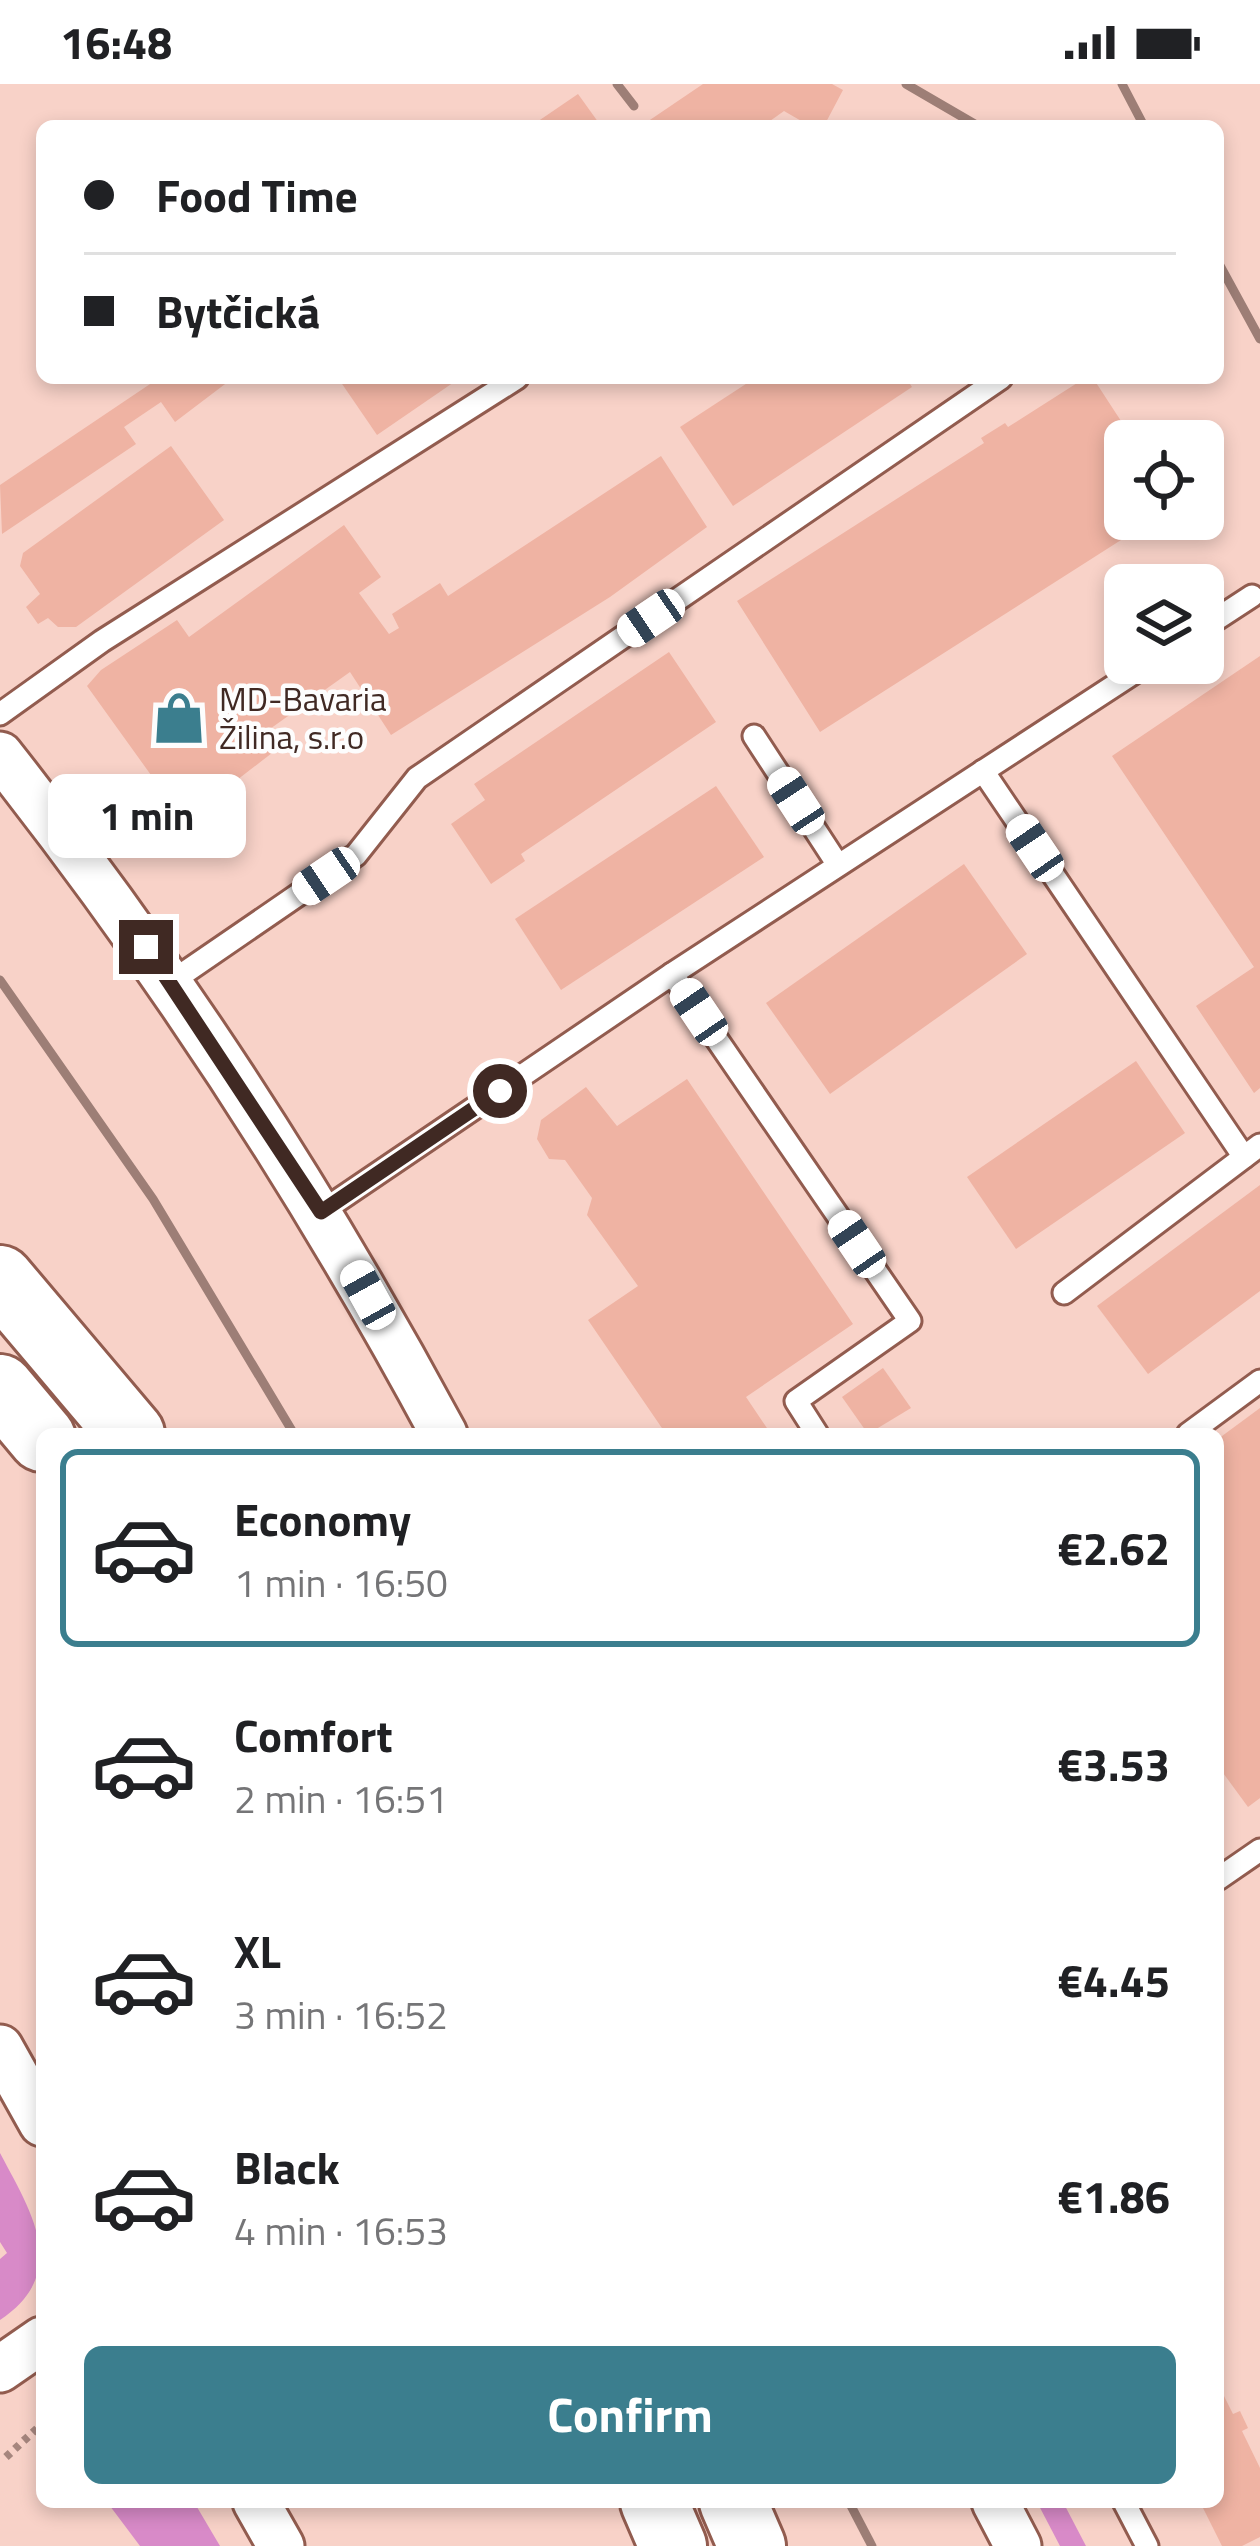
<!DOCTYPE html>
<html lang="en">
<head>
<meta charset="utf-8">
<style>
  :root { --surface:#fff; --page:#f2f2f2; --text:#202124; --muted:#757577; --line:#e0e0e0; --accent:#3b7e8e }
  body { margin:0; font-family:"Titillium Web",sans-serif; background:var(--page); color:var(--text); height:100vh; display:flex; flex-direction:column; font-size:45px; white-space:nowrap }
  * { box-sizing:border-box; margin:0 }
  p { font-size:39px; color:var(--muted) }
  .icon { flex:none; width:66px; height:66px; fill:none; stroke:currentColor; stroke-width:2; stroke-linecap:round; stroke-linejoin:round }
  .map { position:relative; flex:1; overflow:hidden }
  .side { position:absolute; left:36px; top:1344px; width:1188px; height:1080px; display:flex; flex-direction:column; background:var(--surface); border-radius:18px; box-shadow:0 6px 18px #0003 }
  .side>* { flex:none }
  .banner { position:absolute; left:36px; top:36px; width:1188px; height:264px; border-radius:18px; box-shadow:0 6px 18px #0003; display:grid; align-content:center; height:264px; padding:0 48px; background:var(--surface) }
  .fabs { position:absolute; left:1104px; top:336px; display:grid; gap:24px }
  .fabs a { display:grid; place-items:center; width:120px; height:120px; border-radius:18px; background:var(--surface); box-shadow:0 6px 18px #0003; font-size:60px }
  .end { position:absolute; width:54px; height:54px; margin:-27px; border:15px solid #402923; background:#fff; box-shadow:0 0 0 6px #fff }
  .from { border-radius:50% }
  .bubble { position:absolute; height:84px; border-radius:18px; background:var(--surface); box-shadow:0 6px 18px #0003; font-size:39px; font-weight:700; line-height:84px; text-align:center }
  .car { position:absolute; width:36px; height:72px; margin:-36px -18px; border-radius:15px; box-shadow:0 0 9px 3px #0007; background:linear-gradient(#fff 24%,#345 0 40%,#fff 0 76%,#345 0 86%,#fff 0) }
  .banner b { display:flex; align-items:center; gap:42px; height:114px; font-size:45px }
  .banner b+b { border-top:3px solid var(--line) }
  .banner i { width:30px; height:30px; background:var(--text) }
  ul { padding:21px 0 0; list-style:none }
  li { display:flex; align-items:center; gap:36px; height:198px; margin:0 24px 18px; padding:0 24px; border:6px solid transparent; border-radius:18px }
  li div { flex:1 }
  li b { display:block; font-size:45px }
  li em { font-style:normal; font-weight:700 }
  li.selected { border-color:var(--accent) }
  li>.icon { width:108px; height:108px; stroke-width:1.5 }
  .button { display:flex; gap:24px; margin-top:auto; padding:24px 48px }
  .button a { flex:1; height:138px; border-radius:18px; background:var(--accent); color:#fff; font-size:48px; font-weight:700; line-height:138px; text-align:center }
  .status { display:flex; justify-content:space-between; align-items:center; height:84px; padding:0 60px; background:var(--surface); direction:ltr }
  .status svg { height:33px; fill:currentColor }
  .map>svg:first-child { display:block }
  .green { fill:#d88ac8 }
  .building { fill:#efb3a3 }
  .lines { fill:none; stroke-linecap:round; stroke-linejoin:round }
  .service-casing { stroke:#925c4f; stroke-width:27 }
  .minor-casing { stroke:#925c4f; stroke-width:51 }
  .primary-casing { stroke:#925c4f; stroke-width:72 }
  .path { stroke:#a6867e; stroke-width:8; stroke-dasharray:6 6; stroke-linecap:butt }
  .service { stroke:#fff; stroke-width:21 }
  .minor { stroke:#fff; stroke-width:45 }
  .primary { stroke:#fff; stroke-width:66 }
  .rail { stroke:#9d7e76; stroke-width:9 }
  .route { stroke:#402923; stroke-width:15 }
  .labels { text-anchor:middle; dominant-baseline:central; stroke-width:9; stroke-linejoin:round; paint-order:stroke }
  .poi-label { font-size:33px; fill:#402923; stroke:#fdfdfd; text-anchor:start }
</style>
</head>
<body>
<div class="status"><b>16:48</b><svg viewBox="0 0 49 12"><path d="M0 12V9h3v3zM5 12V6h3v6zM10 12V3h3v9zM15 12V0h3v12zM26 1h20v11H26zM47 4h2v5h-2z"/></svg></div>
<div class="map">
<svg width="1260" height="2462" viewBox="0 0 1260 2462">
  <rect width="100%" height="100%" fill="#f8d2c8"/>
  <g class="green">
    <path d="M0,2069c30,57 72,119 0,167v-61l7,-6 -7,-11z"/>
    <path d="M107,2418h87l26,44h-80z"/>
    <path d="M1037,2418h26l23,44h-26z"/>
  </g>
  <g class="building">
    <path d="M703,0h129l11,6 -19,36h-14l-26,-15 -21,15h-122z"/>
    <path d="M578,10l23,32h-70z"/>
    <path d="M159,294h74l-58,44 -14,-20 -37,25 12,17 -134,90 -2,-49z"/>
    <path d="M338,294h122l-83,57z"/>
    <path d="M755,294h151l6,9 -179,119 -53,-79z"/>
    <path d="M1085,294h8l41,63h-9v78h29l-334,213 -83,-131 247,-158 -3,-5 24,-15 3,4z"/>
    <path d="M171,362l53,74 -148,107h-18l-10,-9 -10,6 -12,-17 14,-13 -20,-28 3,-13z"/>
    <path d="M661,372l46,71 -97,70 -219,138 -41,-63 -90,64 12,17 -88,68 -97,-135 14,-16 76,-50 12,17 155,-112 37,52 -22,16 30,41 10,-6 -7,-14 48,-31 8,13z"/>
    <path d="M669,568l47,70 -195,132 4,7 -34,23 -40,-60 34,-24 -11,-16z"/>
    <path d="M1260,572v432l-6,5 -58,-87 58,-39 -142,-211z"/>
    <path d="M716,702l48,71 -203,133 -46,-71z"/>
    <path d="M964,780l63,90 -197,140 -64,-91z"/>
    <path d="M1136,977l49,72 -169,116 -49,-72z"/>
    <path d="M687,995l166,245 -107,73 25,37h-105l-78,-114 50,-34 -51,-71 5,-17 -27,-38 -16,-1 -12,-20 4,-19 45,-33 31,39z"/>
    <path d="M1260,1101v106l-112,83 -51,-68z"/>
    <path d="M883,1284l28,40 -43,26 -26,-37z"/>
    <path d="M1260,1324v390l-12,9 -30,-41v-327z"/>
    <path d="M1218,2300l15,30 7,-3 8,17 -6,3 18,37v69l-18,9h-20l-22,-44h18z"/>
  </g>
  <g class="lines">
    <g class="service-casing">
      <g id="service">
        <path d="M1203,544l49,-32"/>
        <path d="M0,630l102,-73 415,-263"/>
        <path d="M754,652l84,129"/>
        <path d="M983,687l261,386"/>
        <path d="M672,890l238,347 -114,80 21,33"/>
        <path d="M171,898l185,-127 61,-77 584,-400"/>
        <path d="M321,1128l351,-238 477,-311"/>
        <path d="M1064,1209l196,-148"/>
        <path d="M1188,1350l72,-53"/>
        <path d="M1218,1795l42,-29"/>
        <path d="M1124,2418l23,44"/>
      </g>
    </g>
    <g class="minor-casing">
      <g id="minor">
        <path d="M0,671c169,214 315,439 444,679"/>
        <path d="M0,1964l42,75"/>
        <path d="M0,2285l42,-29"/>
        <path d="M256,2418l25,44"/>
        <path d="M995,2418l23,44"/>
      </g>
    </g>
    <g class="primary-casing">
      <g id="primary">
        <path d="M0,1195l131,155"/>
        <path d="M0,1304l42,50"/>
        <path d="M654,2418l19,44"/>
        <path d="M733,2418l19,44"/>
      </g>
    </g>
    <path class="path" d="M6,2373l36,-33"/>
    <use href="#service" class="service"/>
    <use href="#minor" class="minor"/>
    <use href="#primary" class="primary"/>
    <g class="rail">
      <path d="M617,0l17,22"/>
      <path d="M906,0l72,42"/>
      <path d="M1122,0l22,42"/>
      <path d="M1218,178l42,77"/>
      <path d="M0,896l153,219 141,235"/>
      <path d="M849,2418l23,44"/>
    </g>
  </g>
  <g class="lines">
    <path class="route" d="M146,863l175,265 179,-121"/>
  </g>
  <defs>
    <g id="shop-bare" transform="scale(4.14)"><path d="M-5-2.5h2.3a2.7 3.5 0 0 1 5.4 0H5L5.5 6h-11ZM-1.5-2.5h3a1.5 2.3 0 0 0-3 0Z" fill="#3b7e8e" stroke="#fdfdfd" stroke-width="2.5" paint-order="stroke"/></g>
  </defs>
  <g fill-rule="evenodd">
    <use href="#shop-bare" x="179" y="634"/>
  </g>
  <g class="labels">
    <g class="poi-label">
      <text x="219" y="615">MD-Bavaria<tspan x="219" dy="38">Žilina, s.r.o</tspan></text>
    </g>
  </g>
</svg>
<div class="fabs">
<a><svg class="icon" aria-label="locate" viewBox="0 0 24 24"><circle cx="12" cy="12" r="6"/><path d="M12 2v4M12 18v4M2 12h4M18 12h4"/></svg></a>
<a><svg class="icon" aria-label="layers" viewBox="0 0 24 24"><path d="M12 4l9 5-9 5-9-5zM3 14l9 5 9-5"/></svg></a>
</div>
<i class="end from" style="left:500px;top:1007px"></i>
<i class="end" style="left:146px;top:863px"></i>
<div class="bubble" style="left:48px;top:690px;width:198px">1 min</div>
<i class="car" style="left:651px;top:534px;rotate:236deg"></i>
<i class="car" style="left:796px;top:717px;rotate:327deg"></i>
<i class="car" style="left:1035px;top:764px;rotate:326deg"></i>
<i class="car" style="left:326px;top:792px;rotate:236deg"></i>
<i class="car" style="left:699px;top:928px;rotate:326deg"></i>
<i class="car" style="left:857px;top:1160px;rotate:326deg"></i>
<i class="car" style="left:368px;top:1211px;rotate:331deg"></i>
<div class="banner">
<b><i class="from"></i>Food Time</b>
<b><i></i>Bytčická</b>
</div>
<section class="side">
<ul>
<li class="selected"><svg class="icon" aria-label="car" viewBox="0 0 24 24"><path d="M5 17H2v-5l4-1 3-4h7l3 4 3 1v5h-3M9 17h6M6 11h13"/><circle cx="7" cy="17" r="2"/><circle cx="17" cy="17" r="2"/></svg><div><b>Economy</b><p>1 min · 16:50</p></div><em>€2.62</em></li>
<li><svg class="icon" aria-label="car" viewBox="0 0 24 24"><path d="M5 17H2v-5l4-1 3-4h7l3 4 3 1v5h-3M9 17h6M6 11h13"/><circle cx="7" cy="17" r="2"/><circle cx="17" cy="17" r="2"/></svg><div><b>Comfort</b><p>2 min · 16:51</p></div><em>€3.53</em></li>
<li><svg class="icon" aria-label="car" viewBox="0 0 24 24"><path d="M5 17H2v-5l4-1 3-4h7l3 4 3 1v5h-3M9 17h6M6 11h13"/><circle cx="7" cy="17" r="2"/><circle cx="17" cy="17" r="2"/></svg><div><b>XL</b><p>3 min · 16:52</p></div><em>€4.45</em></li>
<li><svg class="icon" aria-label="car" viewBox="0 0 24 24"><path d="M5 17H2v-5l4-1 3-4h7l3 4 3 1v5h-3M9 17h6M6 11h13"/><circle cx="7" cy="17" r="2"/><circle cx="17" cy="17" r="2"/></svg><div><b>Black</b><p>4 min · 16:53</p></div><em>€1.86</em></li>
</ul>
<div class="button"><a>Confirm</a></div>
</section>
</div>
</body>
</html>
